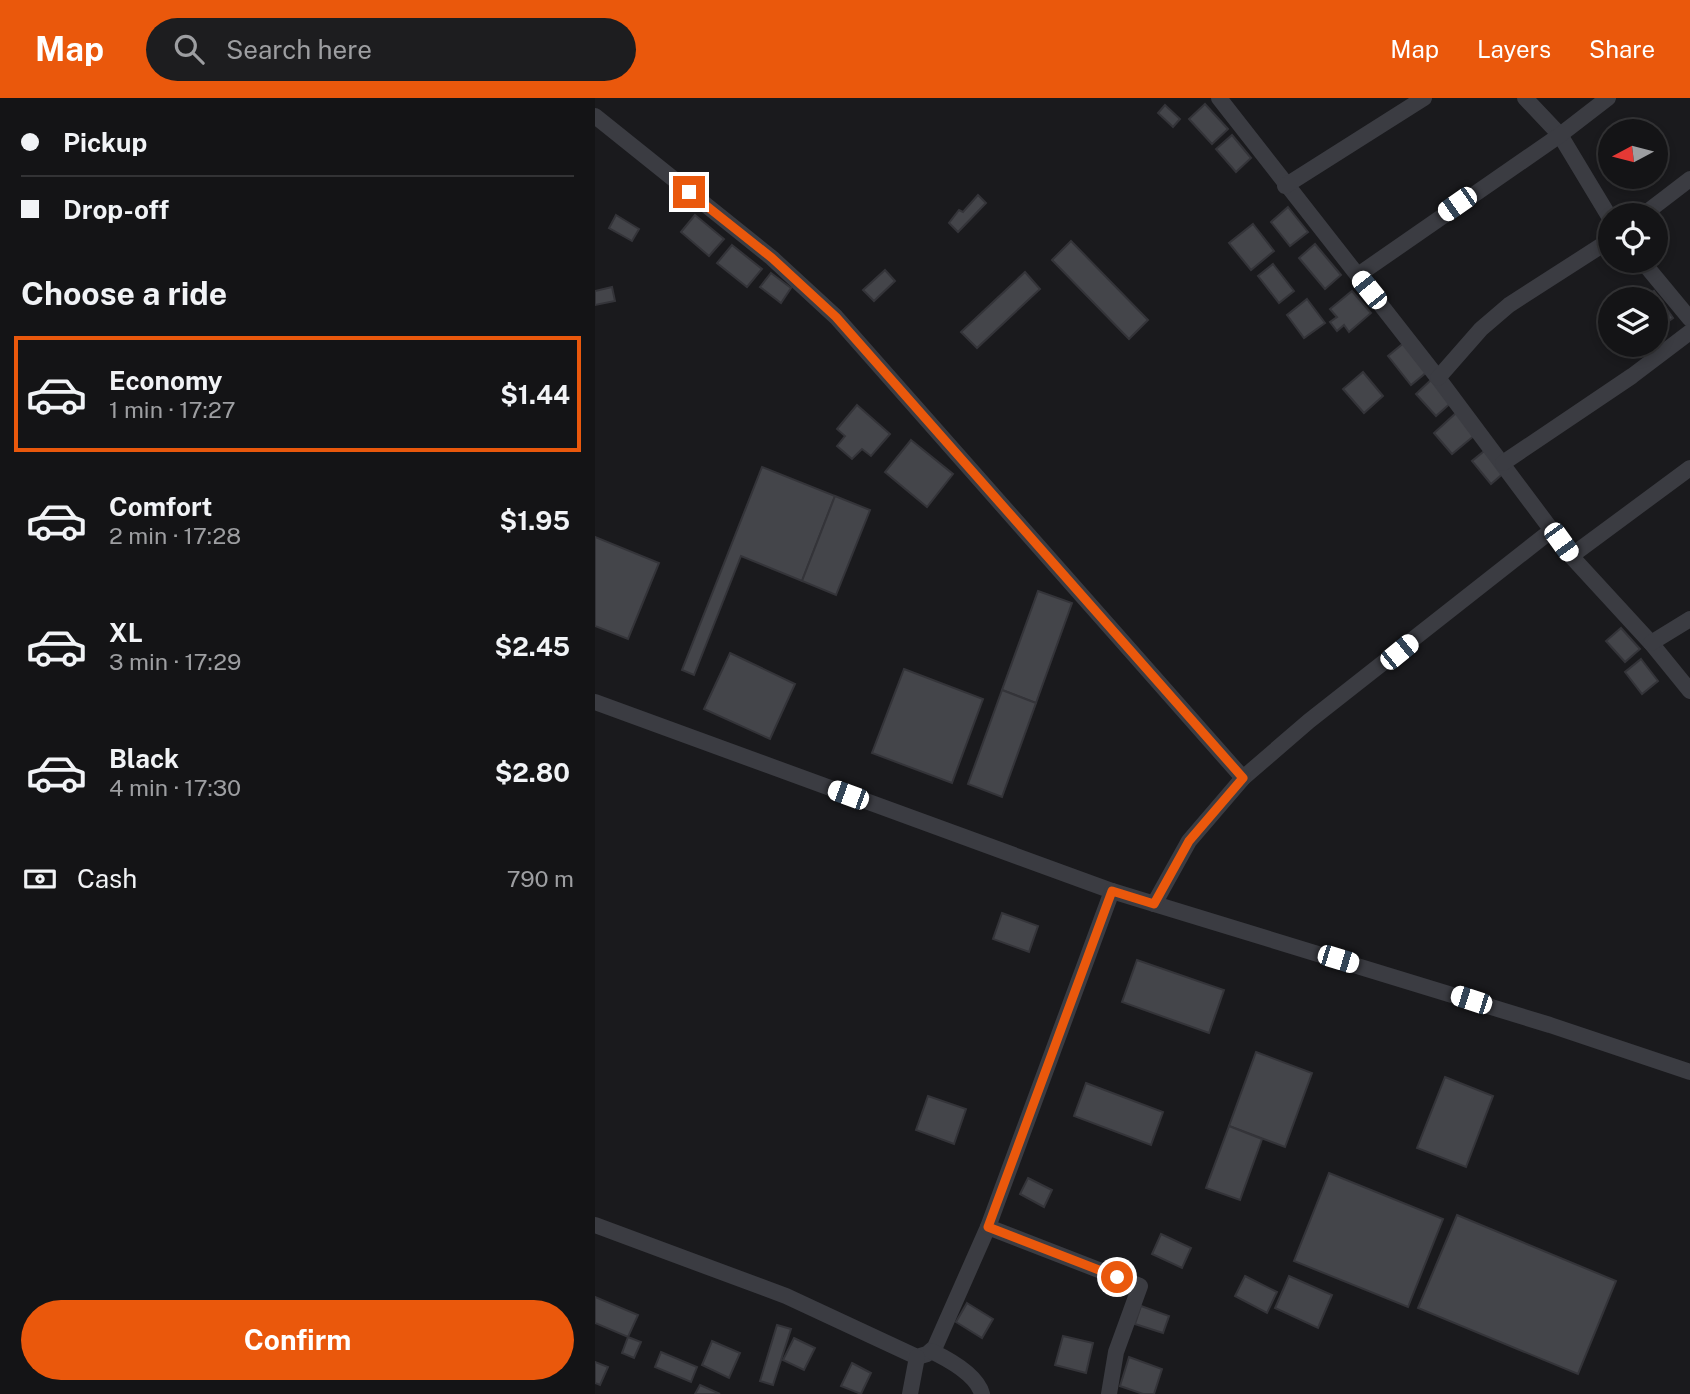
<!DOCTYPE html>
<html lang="en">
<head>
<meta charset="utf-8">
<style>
  :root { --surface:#141416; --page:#1d1d1f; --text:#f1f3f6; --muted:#9d9ea1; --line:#333335; --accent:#ea580c }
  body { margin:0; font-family:"Public Sans",sans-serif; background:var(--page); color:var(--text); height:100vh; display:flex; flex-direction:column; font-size:26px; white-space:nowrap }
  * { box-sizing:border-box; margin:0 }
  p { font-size:23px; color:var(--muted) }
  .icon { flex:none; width:38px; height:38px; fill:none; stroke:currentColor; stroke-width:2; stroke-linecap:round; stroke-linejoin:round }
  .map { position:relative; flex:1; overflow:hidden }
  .sheet { display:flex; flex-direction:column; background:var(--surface); width:595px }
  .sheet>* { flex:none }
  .hud { display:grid; align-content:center; height:154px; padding:0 21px; background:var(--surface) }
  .needle { width:46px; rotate:263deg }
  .fabs { position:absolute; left:1003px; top:21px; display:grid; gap:14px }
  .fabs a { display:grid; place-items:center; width:70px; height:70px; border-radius:50%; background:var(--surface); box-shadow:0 4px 10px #0003,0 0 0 2px var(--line); font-size:35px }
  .end { position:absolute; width:32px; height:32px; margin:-16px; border:9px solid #ea580c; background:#fff; box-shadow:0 0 0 4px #fff }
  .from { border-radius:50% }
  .car { position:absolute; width:21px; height:42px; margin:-21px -10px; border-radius:9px; box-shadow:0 0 5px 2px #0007; background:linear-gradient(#fff 24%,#345 0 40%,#fff 0 76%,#345 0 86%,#fff 0) }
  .hud b { display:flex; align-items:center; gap:24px; height:66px; font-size:26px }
  .hud b+b { border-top:2px solid var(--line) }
  .hud i { width:18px; height:18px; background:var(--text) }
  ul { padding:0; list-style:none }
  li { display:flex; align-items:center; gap:21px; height:116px; margin:0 14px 10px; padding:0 7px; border:4px solid transparent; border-radius:0px }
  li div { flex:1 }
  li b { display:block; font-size:26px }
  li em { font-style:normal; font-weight:700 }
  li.current { border-color:var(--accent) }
  li>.icon { width:63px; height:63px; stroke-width:1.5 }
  h2 { padding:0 21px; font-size:32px; line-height:84px }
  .pay { display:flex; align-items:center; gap:18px; height:77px; padding:0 21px; font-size:26px }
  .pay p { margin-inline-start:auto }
  .cta { display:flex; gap:14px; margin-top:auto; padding:14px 21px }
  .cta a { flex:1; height:80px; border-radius:42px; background:var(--accent); color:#fff; font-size:28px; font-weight:700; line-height:80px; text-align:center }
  header { display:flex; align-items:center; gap:42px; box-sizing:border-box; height:98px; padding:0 35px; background:var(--accent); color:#fff }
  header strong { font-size:33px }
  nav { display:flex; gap:38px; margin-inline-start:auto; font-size:24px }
  .search { width:490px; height:63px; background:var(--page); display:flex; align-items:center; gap:18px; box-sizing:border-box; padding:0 24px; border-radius:38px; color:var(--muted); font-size:26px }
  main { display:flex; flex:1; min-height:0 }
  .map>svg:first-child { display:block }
  .building { fill:#44454a; stroke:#343439; stroke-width:2 }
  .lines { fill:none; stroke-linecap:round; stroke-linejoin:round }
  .minor { stroke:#3b3c42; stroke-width:16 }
  .route { stroke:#ea580c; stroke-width:9 }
</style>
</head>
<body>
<header>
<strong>Map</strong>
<div class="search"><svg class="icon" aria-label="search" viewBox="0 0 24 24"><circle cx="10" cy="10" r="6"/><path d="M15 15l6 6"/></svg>Search here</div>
<nav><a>Map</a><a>Layers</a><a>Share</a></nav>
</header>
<main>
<section class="sheet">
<div class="hud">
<b><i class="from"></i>Pickup</b>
<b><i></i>Drop-off</b>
</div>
<h2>Choose a ride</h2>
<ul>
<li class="current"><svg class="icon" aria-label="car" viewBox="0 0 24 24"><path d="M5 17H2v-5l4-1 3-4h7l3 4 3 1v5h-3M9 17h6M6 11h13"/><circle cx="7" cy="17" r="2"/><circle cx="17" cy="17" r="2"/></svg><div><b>Economy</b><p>1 min · 17:27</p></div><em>$1.44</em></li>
<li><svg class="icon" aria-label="car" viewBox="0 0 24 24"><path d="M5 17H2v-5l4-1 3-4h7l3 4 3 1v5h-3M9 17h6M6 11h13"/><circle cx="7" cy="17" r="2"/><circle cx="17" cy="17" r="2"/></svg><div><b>Comfort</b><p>2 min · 17:28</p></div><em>$1.95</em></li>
<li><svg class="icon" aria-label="car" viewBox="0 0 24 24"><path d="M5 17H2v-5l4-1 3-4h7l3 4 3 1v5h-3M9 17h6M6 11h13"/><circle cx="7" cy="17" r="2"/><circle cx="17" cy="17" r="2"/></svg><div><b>XL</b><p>3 min · 17:29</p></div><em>$2.45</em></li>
<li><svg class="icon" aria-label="car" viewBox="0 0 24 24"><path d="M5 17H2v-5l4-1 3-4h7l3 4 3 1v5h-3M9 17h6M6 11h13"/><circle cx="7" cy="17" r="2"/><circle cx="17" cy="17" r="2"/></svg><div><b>Black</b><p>4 min · 17:30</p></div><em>$2.80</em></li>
</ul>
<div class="pay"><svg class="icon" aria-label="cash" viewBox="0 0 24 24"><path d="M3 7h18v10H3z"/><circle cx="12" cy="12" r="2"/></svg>Cash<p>790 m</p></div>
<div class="cta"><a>Confirm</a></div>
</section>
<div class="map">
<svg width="1095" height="1296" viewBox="0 0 1095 1296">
  <rect width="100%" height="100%" fill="#1a1a1d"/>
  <g class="building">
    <path d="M610,6l23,25 -16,15 -23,-25z"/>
    <path d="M570,7l15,14 -7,8 -15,-14z"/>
    <path d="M637,37l19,23 -15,14 -20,-23z"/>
    <path d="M383,97l8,8 -28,29 -9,-9 10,-13 4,2z"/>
    <path d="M693,109l20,25 -18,14 -19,-24z"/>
    <path d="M21,117l23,14 -7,12 -23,-13z"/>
    <path d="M100,117l29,24 -15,17 -28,-24z"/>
    <path d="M658,126l21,27 -23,19 -22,-27z"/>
    <path d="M476,143l77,79 -19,19 -77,-79z"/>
    <path d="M720,146l26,31 -16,14 -26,-31z"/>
    <path d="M137,147l30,24 -15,18 -30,-24z"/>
    <path d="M678,166l21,27 -15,12 -21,-27z"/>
    <path d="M290,172l10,11 -21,20 -11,-11z"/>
    <path d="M430,174l15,17 -63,59 -16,-16z"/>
    <path d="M176,175l20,15 -10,15 -21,-16z"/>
    <path d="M17,189l3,14 -20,4v-14z"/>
    <path d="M757,193l19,22 -22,19 -5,-7 -7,6 -7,-9 7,-5 -7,-8z"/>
    <path d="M1059,193l19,27 -18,13v-32h-12z"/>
    <path d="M712,201l18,24 -21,15 -17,-23z"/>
    <path d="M810,244l23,29 -17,14 -23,-29z"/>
    <path d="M768,274l20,24 -19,17 -21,-24z"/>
    <path d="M838,280l20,23 -17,15 -20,-22z"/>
    <path d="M262,307l33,29 -19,22 -9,-7 -10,10 -15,-13 8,-10 -8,-7z"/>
    <path d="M861,315l19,22 -23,19 -18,-21z"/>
    <path d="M316,342l42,34 -26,33 -42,-35z"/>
    <path d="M893,350l18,23 -15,13 -19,-23z"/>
    <path d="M167,369l73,29 -33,85 -61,-25 -47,119 -12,-5z"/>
    <path d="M240,398l35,14 -34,85 -34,-14z"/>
    <path d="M0,439l64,26 -31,76 -33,-13z"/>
    <path d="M443,493l34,12 -36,100 -34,-13z"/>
    <path d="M1026,530l19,21 -15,13 -19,-21z"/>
    <path d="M135,555l65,31 -25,55 -66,-30z"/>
    <path d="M1046,561l17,22 -16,13 -17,-22z"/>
    <path d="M309,571l79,30 -31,84 -80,-30z"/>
    <path d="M407,592l34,13 -34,94 -34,-13z"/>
    <path d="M407,815l36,13 -9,26 -36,-13z"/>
    <path d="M542,862l87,30 -15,43 -87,-31z"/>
    <path d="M661,954l56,21 -27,74 -56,-21z"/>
    <path d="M850,979l48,19 -27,71 -49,-19z"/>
    <path d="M491,985l77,29 -12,33 -77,-29z"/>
    <path d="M333,998l38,13 -12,35 -38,-14z"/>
    <path d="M634,1028l33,13 -22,61 -34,-12z"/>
    <path d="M734,1075l114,46 -35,88 -114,-46z"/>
    <path d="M433,1080l24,12 -8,17 -24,-13z"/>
    <path d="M862,1117l159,66 -38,93 -160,-66z"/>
    <path d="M566,1136l30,14 -9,20 -30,-14z"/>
    <path d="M650,1178l32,16 -10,21 -32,-17z"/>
    <path d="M694,1178l43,19 -14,33 -43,-20z"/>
    <path d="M0,1199l43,18 -10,22 -33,-14z"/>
    <path d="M372,1205l26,16 -11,19 -26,-16z"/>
    <path d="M546,1208l28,10 -6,17 -28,-9z"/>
    <path d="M182,1227l14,4 -18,56 -13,-4z"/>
    <path d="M468,1238l30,7 -7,30 -31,-8z"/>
    <path d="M33,1239l13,5 -7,16 -12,-5z"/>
    <path d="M199,1240l21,10 -11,22 -21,-10z"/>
    <path d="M117,1243l28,12 -11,25 -27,-13z"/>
    <path d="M66,1254l36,15 -6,15 -36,-15z"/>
    <path d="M534,1259l33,12 -8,25h-11l-23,-8z"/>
    <path d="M0,1264l13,5 -8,18 -5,-2z"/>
    <path d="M257,1265l19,10 -10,21 -20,-8z"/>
    <path d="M105,1287l20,9h-25z"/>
  </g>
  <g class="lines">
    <g class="minor">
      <path d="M624,0l219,280 133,178 80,87 39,48"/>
      <path d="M930,0l35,37 50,83"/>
      <path d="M0,18l177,142 64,59 407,461 66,-57 243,-191"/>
      <path d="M690,88l139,-88"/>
      <path d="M1048,117l47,-36"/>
      <path d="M1047,163l48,58"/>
      <path d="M763,177l202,-140 48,-37"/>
      <path d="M843,280l43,-49 28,-24 101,-65"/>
      <path d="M908,365l129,-87 58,-44"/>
      <path d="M976,458l119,-88"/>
      <path d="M1056,545l39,-24"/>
      <path d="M0,604l517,189 438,134 140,47"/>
      <path d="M559,806l35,-63 54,-63"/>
      <path d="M0,1127l191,71 131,61 10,-3 8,-7 53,-120 124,-336"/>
      <path d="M393,1129l152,59 -24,66 -7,42"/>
      <path d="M336,1253c17,8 46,24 51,43"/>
      <path d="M315,1296l7,-37"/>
    </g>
  </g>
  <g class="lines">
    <path class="route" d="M94,94l83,66 64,59 407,461 -54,63 -35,63 -42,-13 -124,336 129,50"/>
  </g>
</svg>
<div class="fabs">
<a><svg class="needle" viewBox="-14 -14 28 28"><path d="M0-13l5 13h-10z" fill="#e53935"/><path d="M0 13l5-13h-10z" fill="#9d9ea1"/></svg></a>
<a><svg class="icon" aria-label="locate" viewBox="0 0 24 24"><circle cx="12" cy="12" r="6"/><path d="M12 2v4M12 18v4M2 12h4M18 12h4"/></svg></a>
<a><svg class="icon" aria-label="layers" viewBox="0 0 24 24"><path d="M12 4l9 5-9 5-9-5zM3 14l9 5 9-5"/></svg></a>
</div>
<i class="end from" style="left:522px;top:1179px"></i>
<i class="end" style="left:94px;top:94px"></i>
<i class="car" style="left:862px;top:106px;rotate:235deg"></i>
<i class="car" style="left:774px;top:192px;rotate:321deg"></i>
<i class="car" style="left:966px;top:444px;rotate:144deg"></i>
<i class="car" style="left:804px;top:554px;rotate:51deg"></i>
<i class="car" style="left:253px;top:697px;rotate:290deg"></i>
<i class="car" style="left:743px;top:861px;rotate:107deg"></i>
<i class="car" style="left:876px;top:902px;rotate:288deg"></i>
</div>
</main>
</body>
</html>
